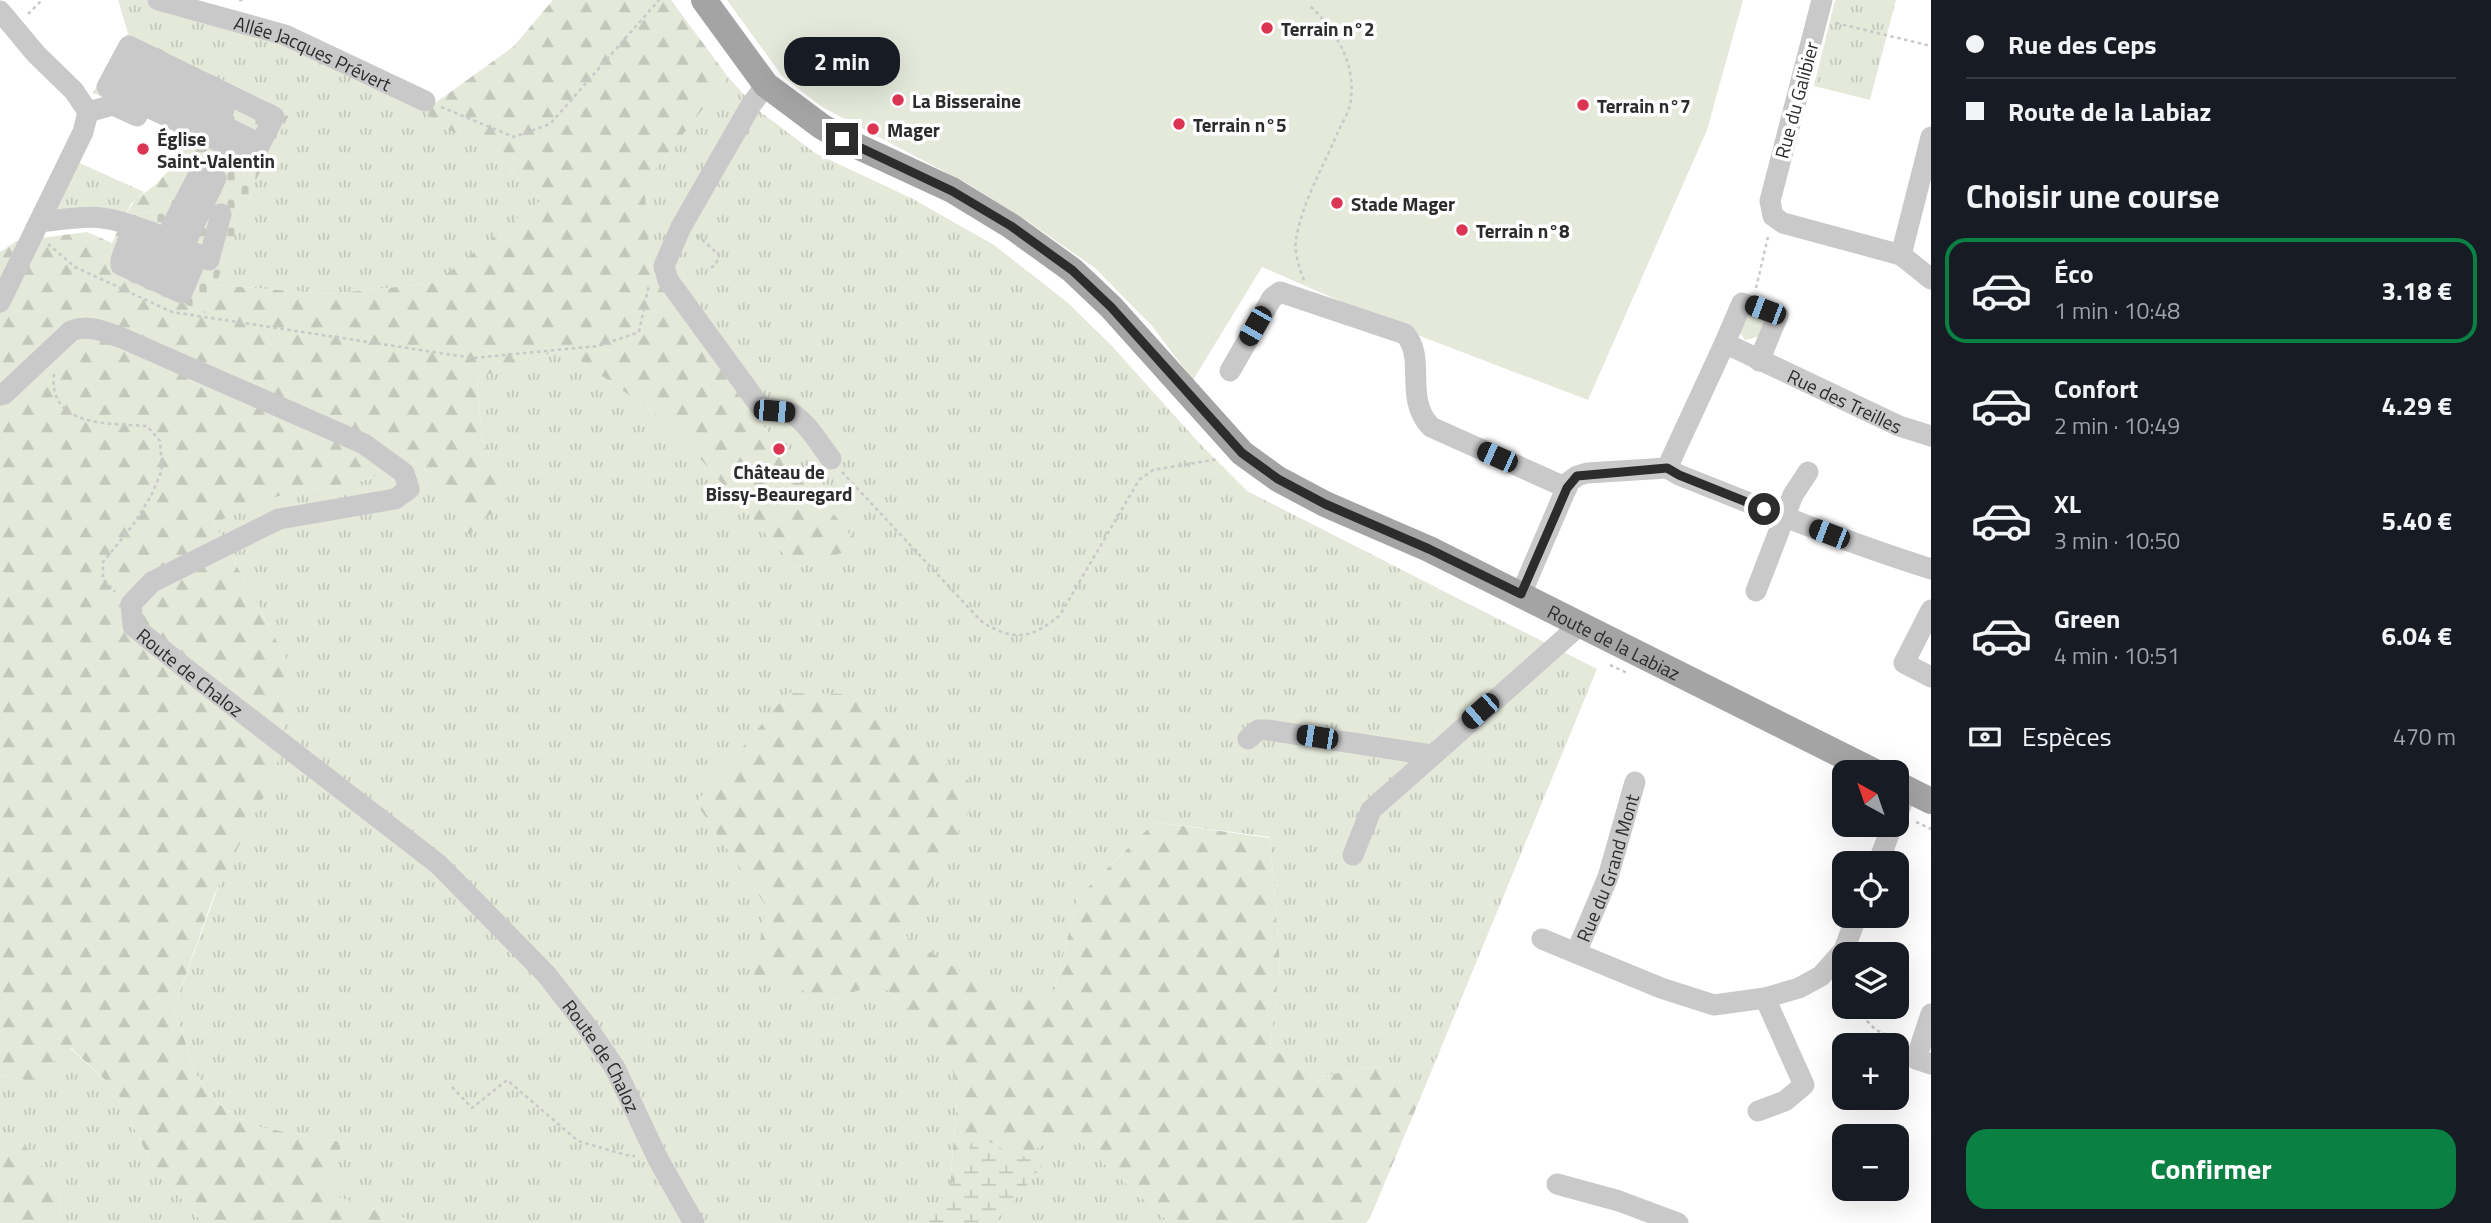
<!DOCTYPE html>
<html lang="fr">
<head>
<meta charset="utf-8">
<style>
  :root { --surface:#171b24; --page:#242831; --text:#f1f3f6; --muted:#9ea1a6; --line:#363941; --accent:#0b8043 }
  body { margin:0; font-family:"Titillium Web",sans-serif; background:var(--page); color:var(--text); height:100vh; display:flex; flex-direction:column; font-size:26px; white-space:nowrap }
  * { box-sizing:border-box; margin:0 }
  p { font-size:23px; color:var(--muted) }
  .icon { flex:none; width:38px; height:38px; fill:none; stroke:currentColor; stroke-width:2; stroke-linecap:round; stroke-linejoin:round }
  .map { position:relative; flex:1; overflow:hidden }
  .details { display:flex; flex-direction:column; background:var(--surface); width:560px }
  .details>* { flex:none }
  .top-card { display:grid; align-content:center; height:154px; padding:0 35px; background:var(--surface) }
  .needle { width:46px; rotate:320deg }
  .tools { position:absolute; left:1832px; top:760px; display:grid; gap:14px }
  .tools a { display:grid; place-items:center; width:77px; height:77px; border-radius:14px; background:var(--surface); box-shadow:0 7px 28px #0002; font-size:35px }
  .end { position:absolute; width:32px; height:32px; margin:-16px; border:9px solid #2c2c2c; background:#fff; box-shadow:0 0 0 4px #fff }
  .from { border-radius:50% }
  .bubble { position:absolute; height:49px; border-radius:21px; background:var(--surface); box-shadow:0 7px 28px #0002; font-size:23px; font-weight:700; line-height:49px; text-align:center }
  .car { position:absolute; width:21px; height:42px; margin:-21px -10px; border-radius:9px; box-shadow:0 0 5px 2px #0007; background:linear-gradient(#222 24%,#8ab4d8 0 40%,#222 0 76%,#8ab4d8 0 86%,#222 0) }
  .top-card b { display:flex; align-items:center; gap:24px; height:66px; font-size:26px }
  .top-card b+b { border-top:2px solid var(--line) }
  .top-card i { width:18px; height:18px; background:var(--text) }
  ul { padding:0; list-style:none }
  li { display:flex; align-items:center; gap:21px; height:105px; margin:0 14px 10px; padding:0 21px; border:4px solid transparent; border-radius:21px }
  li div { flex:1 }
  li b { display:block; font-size:26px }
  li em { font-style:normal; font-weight:700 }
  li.on { border-color:var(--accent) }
  li>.icon { width:63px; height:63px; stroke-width:1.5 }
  h2 { padding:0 35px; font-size:32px; line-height:84px }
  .pay { display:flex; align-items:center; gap:18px; height:77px; padding:0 35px; font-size:26px }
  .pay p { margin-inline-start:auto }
  .button { display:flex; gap:14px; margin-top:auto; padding:14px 35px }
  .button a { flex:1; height:80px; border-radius:21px; background:var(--accent); color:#fff; font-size:28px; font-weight:700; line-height:80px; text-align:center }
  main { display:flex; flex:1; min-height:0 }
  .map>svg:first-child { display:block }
  .grass { fill:url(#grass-tufts) }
  .forest { fill:url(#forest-firs) }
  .wetland { fill:url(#wetland-marsh) }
  .cemetery { fill:url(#cemetery-stones) }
  .pitch { fill:#e4e9da }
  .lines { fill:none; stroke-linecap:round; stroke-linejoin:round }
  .path { stroke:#c9c9c9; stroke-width:2.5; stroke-dasharray:3.5 3.5; stroke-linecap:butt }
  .minor { stroke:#c9c9c9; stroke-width:21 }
  .major { stroke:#a4a4a4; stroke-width:26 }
  .route { stroke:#2c2c2c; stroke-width:9 }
  .poi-dot { fill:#dc3553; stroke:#fff; stroke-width:2.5 }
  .labels { text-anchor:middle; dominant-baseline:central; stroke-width:7; stroke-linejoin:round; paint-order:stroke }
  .poi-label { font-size:19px; font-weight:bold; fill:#2c2c2c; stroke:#fff; text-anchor:start }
  .street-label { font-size:19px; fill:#2c2c2c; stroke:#fff }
</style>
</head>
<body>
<main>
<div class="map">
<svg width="1931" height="1223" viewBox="0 0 1931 1223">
  <defs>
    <pattern id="grass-tufts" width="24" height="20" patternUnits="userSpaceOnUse" patternTransform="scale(1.75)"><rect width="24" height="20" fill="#e4e9da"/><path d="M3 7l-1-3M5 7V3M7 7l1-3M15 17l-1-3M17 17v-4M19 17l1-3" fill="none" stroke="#c4c8bb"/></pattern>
    <pattern id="forest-firs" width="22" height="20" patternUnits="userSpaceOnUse" patternTransform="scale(1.75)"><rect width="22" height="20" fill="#e4e9da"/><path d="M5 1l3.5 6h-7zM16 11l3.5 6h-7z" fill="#c4c8bb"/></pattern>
    <pattern id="wetland-marsh" width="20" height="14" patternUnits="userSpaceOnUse" patternTransform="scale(1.75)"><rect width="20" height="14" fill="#e4e9da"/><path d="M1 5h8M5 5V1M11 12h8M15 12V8" fill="none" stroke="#c4c8bb"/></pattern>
    <pattern id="cemetery-stones" width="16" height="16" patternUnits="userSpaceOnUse" patternTransform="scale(1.75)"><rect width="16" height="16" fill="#e4e9da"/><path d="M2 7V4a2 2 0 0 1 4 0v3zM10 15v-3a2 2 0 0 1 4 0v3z" fill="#c4c8bb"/></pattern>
  </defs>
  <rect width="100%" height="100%" fill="#fff"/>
  <g class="grass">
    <path d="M118,0h28l136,42 145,67 5,15 50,19 60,58 -107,82 -107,11 -113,-9 39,-101 35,-71 -161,-80z"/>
    <path d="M1835,0h61l-26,100 -56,-14z"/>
    <path d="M728,77l30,33 57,43 98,46 81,46 73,57 45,44 88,98 47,47 350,178 -175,425 -46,-28 -59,11 -47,-30 10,-83 -10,-127 -115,-15 -77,75 -24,95 -49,9 -101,-66 75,-145 -191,-96 -92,109 136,197 47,-17 63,55 16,51 -9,108 119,-66 102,92h-750l-93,-29 15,-52 -84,-15 -23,-10 -24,-20 -16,-25 -21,-64 121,-332 -81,-153 65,-27 82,-15 58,-21 50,75 37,-36 -24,-60 -5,-61 86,-29 105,73 128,146 63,-21 -120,-152 -88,-127 -8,-84z"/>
    <path d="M75,161l69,31 -13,12 -7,13 -64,-4 -9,-3z"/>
    <path d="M1749,315l15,1 1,19 -20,5 -5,-7 3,-10z"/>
    <path d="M70,1048l46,42 35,73 52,60h-143l-1,-37 -32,-38 -27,-17v-56l30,6z"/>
  </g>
  <g class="forest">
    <path d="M553,0h118l57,77 -84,107 7,84 88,127 121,152 -64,21 -128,-146 -105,-73 -86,29 5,61 24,60 -37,36 -50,-75 -58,21 -82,15 -65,27 81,153 -20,98 -61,121 -40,113 21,64 16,25 24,20 23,10 84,15 -15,52 93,29h-217l-52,-60 -35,-73 -45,-42 -41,33 -30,-6v-823l17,-11 70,-9 25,11 -4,26 97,43 10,-27 113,9 107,-11 106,-83 -59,-57 -50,-19 -5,-15 87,-63z"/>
    <path d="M188,131l20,11 -27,52 -27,17 -30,6 12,-18 18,-13 25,-26 1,-10z"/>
    <path d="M788,693l70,1 122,96 -76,145 101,65 49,-8 24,-95 77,-75 115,16 10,126 -10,83 47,30 59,-11 46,28 -52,124 -4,5h-196l-102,-92 -119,67 9,-109 -16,-51 -63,-55 -47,17 -78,-25 12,-69 -70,-103z"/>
    <path d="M0,1131l27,17 32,38 1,37h-60z"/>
  </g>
  <path class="wetland" d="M975,1134l32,17 37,12 -23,30 -27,30h-67l35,-57z"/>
  <path class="cemetery" d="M128,33l162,80 -36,71 -49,129 -98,-44 5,-26 12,-26 30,-6 27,-17 27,-52 -33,-11 -82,-38z"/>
  <path class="pitch" d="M727,0h1016l-36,130 -119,270 -168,-64 -158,-69 -69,113 -41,-54 -57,-58 -65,-45 -62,-39 -146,-77 -40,-31z"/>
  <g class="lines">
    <g class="path">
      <path d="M239,0h5"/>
      <path d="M28,14l14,-14"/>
      <path d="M1836,23l95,23"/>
      <path d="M441,107l73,30 36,-13 109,-124"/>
      <path d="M697,235l22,20 -3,9 -5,4"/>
      <path d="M48,244l27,23 97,45 301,46 125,-12 41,-14 10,-48"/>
      <path d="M1304,280c-5,-12 -10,-28 -8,-41 6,-36 27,-72 41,-105 4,-9 11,-20 13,-29 8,-39 -14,-75 -41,-100"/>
      <path d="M1756,288l12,-51"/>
      <path d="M54,374c-6,54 56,49 93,52l13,15 2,29 -11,26 -18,29 -30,37v17l12,13"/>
      <path d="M842,472l139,149c31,21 51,18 79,-6l79,-135 14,-10 65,-11"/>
      <path d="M1610,665l19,9"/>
      <path d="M1916,822l15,7"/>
      <path d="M1834,989l10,10"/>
      <path d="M1852,1006l24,24 28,12"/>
      <path d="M452,1087l20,21 35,-28 71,61 48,14 9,1"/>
    </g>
    <g class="minor">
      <path id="s1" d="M158,0l127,35 140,66"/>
      <path d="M1822,0l-52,201 3,15 10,7 118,32 30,24"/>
      <path d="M0,11l36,43 38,37 14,21 -5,20 -83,170"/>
      <path d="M129,46l145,71 -21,41 -146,-71z"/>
      <path d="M128,61l96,49"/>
      <path d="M115,72l145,72"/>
      <path d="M766,85l-15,20 -70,122 -17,39 4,14 92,126c9,3 19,3 28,6 17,6 32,33 43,47"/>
      <path d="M88,112l25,-7 24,11"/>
      <path d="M40,222c38,-4 56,-10 93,4l-12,34v5l61,28 11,-26"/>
      <path d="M133,226l18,6 58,28 12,-46"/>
      <path d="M165,239l35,-67 16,6 -33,70"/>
      <path d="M1901,255l30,-118"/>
      <path d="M136,273l11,-27"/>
      <path d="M152,280l10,-26"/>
      <path d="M167,287l11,-27"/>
      <path d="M1723,347l19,-44 36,12 -19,46"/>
      <path d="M1230,371l42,-73 8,-6 125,42c22,25 -2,64 26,93l136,61"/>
      <path id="s2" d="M0,395l4,-1 67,-63c18,-7 34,1 51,7l242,106 40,29 5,16 -14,10 -116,20 -127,63 -21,22 2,22 62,50 243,188 108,110 39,50 30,44 43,91 36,64"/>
      <path d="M1667,468l12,7c83,33 166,67 252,94"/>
      <path d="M1756,591l37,-96 15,-23"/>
      <path id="s3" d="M1521,594l48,-112 8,-6 10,-3 80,-5 56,-121h10l166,79 32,10"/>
      <path d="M1931,610l-27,53 27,14"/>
      <path d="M1248,739l10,-9h10l163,25"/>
      <path d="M1897,815l10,-25"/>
      <path d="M1353,855l18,-45 210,-186"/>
      <path d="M1878,863l15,-39"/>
      <path d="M1542,939l119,49 53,17 51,-7 34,-10 22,-12 23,-26 13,-35"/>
      <path id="s4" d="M1576,953l32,-76 27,-95"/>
      <path d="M1931,1014l-15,45 15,5"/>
      <path d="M1758,1111l27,-10 19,-16 -39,-87"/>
      <path d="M1557,1184l62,17 59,22"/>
    </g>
    <g class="major">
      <path id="s5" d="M704,0l62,85 55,41 25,15 106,49 59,36 61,44 39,37 131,146 36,26 47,25 104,45 446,223"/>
      <path d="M1897,784l34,17"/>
    </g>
  </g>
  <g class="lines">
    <path class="route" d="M842,139l110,52 59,35 61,44 39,37 131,146 36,26 47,25 104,45 92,45 46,-106 10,-12 90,-8 12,7 85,34"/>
  </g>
  <g class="poi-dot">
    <circle cx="1267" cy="28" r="7"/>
    <circle cx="898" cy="100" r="7"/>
    <circle cx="1583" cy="105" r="7"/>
    <circle cx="1179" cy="124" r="7"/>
    <circle cx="873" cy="129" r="7"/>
    <circle cx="143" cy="149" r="7"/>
    <circle cx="1337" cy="203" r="7"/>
    <circle cx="1462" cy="230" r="7"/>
    <circle cx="779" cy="449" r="7"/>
  </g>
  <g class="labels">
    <g class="poi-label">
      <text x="1281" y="28">Terrain n°2</text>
      <text x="912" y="100">La Bisseraine</text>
      <text x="1597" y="105">Terrain n°7</text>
      <text x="1193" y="124">Terrain n°5</text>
      <text x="887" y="129">Mager</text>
      <text x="157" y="138">Église<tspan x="157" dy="22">Saint-Valentin</tspan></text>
      <text x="1351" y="203">Stade Mager</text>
      <text x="1476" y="230">Terrain n°8</text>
      <text x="779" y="471" text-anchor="middle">Château de<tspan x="779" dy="22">Bissy-Beauregard</tspan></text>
    </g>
    <g class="street-label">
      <text stroke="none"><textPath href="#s1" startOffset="164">Allée Jacques Prévert</textPath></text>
      <text transform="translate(1796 100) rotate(-75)">Rue du Galibier</text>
      <text stroke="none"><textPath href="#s3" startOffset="490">Rue des Treilles</textPath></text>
      <text stroke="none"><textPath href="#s5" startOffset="1132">Route de la Labiaz</textPath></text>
      <text stroke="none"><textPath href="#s2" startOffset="882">Route de Chaloz</textPath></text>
      <text stroke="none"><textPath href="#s4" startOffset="91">Rue du Grand Mont</textPath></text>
      <text stroke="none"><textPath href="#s2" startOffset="1449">Route de Chaloz</textPath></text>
    </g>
  </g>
</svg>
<div class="tools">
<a><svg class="needle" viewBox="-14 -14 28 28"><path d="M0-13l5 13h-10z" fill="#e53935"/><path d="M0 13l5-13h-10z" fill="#9ea1a6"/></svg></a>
<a><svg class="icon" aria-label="locate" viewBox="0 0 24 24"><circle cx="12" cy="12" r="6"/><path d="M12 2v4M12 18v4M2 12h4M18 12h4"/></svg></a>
<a><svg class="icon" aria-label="layers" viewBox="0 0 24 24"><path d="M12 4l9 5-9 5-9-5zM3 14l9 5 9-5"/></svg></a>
<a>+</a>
<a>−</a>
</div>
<i class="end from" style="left:1764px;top:509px"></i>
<i class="end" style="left:842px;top:139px"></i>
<div class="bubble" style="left:784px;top:37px;width:116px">2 min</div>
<i class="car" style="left:1765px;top:310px;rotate:291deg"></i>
<i class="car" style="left:1255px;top:326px;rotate:210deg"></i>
<i class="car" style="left:774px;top:411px;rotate:95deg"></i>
<i class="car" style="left:1497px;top:457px;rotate:294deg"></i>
<i class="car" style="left:1829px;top:534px;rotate:291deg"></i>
<i class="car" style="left:1480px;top:711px;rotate:229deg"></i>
<i class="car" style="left:1317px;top:737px;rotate:279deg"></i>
</div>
<section class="details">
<div class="top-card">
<b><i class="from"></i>Rue des Ceps</b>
<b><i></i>Route de la Labiaz</b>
</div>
<h2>Choisir une course</h2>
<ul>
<li class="on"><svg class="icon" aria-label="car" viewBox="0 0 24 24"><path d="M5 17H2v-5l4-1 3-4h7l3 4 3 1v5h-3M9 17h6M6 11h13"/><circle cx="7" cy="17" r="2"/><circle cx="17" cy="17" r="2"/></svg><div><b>Éco</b><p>1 min · 10:48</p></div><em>3.18 €</em></li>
<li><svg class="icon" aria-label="car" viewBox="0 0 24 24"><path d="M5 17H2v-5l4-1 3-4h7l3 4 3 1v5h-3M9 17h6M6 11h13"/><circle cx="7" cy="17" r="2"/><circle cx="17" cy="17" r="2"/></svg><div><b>Confort</b><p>2 min · 10:49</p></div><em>4.29 €</em></li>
<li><svg class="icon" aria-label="car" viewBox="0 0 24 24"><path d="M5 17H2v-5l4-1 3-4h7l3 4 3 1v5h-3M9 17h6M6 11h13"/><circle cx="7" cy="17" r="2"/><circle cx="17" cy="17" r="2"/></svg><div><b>XL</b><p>3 min · 10:50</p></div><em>5.40 €</em></li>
<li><svg class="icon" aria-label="car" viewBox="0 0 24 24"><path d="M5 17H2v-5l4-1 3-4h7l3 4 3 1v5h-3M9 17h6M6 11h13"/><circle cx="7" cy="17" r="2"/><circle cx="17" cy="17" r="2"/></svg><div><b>Green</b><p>4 min · 10:51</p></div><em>6.04 €</em></li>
</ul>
<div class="pay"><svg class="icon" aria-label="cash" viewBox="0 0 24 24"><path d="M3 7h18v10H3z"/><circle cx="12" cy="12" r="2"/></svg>Espèces<p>470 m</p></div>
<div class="button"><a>Confirmer</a></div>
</section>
</main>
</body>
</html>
